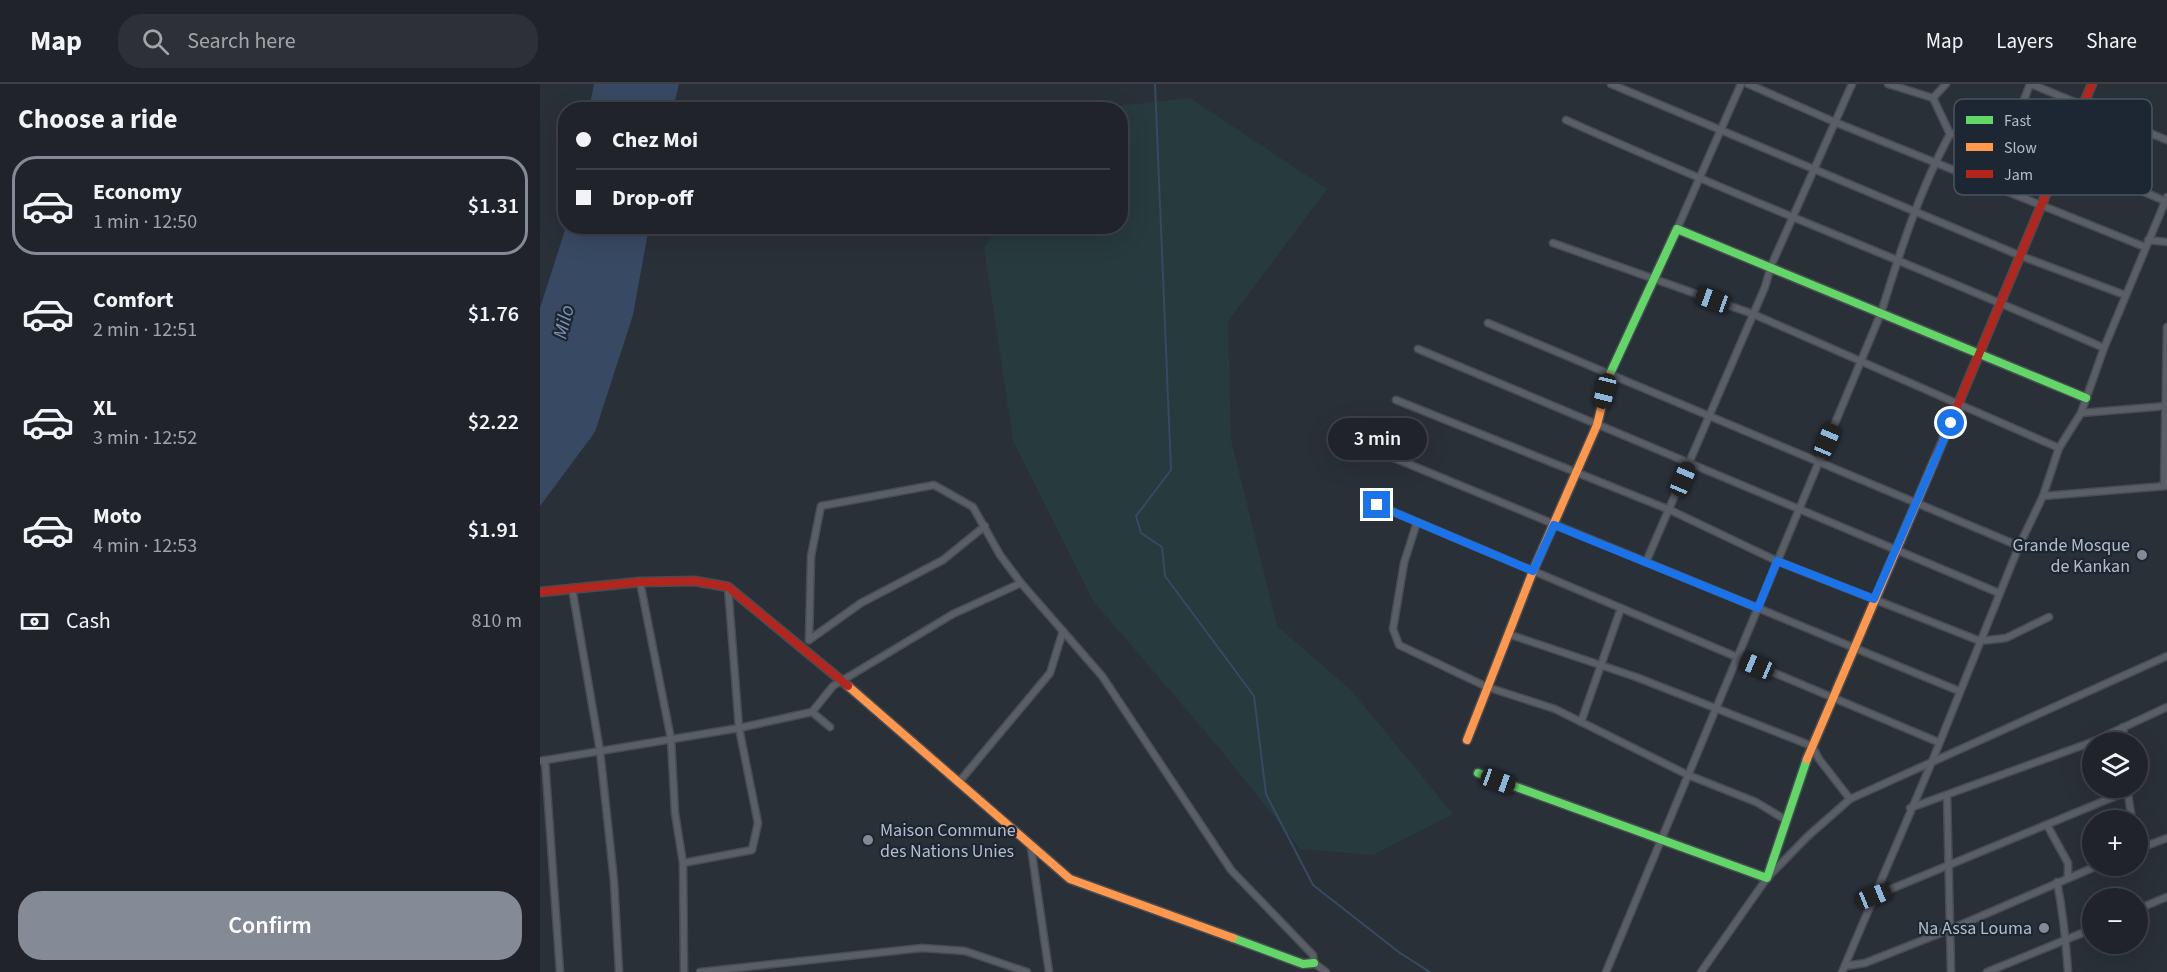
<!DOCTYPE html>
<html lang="en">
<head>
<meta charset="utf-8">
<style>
  :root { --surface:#20242a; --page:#2d3036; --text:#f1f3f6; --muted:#a2a4a8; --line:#3d4147; --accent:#848b96 }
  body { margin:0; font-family:"Source Sans 3",sans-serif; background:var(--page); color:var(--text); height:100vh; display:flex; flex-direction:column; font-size:22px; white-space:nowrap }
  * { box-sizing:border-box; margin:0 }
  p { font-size:20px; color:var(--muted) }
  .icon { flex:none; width:33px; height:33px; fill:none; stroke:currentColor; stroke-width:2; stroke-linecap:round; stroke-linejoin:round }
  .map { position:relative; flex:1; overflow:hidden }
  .side { display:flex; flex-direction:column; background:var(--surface); width:540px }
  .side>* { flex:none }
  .guide { position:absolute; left:18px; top:18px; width:570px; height:132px; border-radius:24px; box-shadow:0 6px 24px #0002,0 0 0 2px var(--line); display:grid; align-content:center; height:132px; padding:0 18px; background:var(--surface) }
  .controls { position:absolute; left:1542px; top:648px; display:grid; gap:12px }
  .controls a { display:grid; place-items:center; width:66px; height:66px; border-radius:50%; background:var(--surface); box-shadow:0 6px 24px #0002,0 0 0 2px var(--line); font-size:30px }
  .end { position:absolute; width:27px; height:27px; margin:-14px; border:8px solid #1a73e8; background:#fff; box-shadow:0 0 0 3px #fff }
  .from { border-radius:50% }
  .bubble { position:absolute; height:42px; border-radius:21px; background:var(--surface); box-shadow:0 6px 24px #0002,0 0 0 2px var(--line); font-size:20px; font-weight:600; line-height:42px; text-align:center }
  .car { position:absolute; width:18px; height:36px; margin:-18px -9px; border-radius:8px; box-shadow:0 0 4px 2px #0007; background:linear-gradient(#222 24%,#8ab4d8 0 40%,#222 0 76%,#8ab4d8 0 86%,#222 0) }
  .guide b { display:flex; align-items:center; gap:21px; height:57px; font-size:22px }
  .guide b+b { border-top:2px solid var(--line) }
  .guide i { width:15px; height:15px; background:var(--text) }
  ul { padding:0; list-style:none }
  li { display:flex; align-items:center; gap:18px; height:99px; margin:0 12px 9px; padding:0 6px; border:3px solid transparent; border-radius:24px }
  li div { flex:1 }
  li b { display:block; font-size:22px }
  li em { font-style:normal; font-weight:600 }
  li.on { border-color:var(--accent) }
  li>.icon { width:54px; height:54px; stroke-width:1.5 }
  h2 { padding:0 18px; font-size:27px; line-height:72px }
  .pay { display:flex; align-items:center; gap:15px; height:66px; padding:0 18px; font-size:22px }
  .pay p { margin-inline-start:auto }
  .action { display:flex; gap:12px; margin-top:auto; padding:12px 18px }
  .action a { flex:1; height:69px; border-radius:24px; background:var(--accent); color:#fff; font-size:24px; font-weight:600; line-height:69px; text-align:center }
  header { display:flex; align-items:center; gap:36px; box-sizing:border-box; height:84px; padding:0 30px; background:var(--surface); border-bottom:2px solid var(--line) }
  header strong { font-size:28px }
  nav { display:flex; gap:33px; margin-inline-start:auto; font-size:21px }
  .search { width:420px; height:54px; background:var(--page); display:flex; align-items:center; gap:15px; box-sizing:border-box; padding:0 21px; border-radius:24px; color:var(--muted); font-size:22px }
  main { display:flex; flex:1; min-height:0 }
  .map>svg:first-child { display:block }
  .green { fill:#273a3e }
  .water { fill:#384963 }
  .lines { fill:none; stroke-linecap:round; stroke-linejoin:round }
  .stream { stroke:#384963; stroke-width:2 }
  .street-casing { stroke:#484c53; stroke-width:9 }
  .fast-casing { stroke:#484c53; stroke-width:11 }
  .slow-casing { stroke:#484c53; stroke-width:11 }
  .jam-casing { stroke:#484c53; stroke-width:11 }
  .street { stroke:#5a5e66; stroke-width:6 }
  .fast { stroke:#63d668; stroke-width:8 }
  .slow { stroke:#ff974d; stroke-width:8 }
  .jam { stroke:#b3261e; stroke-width:8 }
  .route { stroke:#1a73e8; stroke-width:8 }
  .poi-dot { fill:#848b96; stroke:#1d2633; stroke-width:2 }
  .labels { text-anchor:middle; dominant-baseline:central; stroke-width:4.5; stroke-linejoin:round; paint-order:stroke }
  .poi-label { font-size:18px; fill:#b4bcc9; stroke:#1d2633; text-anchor:end }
  .water-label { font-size:20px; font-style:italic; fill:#7c92b1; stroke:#1d2633 }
  .key { fill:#1d2633; stroke:#4a5360; stroke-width:1.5 }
  .key-label { font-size:16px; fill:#b4bcc9 }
</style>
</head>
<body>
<header>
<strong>Map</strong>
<div class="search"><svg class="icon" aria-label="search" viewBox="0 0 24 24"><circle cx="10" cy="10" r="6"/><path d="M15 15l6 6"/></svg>Search here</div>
<nav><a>Map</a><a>Layers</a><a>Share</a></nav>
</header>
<main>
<section class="side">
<h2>Choose a ride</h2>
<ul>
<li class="on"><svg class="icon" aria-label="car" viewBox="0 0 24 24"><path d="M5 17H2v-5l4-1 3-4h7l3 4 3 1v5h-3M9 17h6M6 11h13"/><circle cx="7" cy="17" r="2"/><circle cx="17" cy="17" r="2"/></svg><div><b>Economy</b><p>1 min · 12:50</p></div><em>$1.31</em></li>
<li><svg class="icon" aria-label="car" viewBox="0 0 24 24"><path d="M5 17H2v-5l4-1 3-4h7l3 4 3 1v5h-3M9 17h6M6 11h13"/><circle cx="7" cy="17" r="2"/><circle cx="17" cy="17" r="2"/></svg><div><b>Comfort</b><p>2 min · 12:51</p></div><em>$1.76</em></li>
<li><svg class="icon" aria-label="car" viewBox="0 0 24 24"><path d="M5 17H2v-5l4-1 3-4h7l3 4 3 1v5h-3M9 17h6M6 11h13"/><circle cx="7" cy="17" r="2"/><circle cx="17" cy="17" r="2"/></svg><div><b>XL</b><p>3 min · 12:52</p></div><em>$2.22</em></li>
<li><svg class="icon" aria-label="car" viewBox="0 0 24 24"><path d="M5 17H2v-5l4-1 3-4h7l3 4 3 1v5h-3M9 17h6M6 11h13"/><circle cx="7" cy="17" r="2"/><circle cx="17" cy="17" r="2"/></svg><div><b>Moto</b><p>4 min · 12:53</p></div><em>$1.91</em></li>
</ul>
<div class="pay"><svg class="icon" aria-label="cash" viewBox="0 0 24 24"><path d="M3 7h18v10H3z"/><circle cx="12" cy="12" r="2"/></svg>Cash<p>810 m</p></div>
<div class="action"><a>Confirm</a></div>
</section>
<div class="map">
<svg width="1627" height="888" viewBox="0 0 1627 888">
  <rect width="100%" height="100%" fill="#2a3038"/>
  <path class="green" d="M650,14l137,91 -99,132 3,119 46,186 74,64 102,124 -80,41 -73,-6 -80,-100 -126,-147 -81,-162 -29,-192 15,-21 121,-1v-116l-32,-1z"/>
  <g class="water">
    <path d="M54,0h85l-6,25h-84z"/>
    <path d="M26,143h83l-16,88 -38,117 -55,74v-198z"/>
  </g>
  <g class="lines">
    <path class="stream" d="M615,0l16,386 -35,46 5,17 21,14 3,29 89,120 12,98 47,91 87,68 30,19"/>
    <g class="street-casing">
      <g id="street">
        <path d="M1071,0l410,172 104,39"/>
        <path d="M1208,0l89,39 308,124"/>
        <path d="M1491,0l136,56"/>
        <path d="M1393,14l13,-14"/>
        <path d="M1026,36c177,80 360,149 538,228"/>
        <path d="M1410,50l38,-5 23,5 154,67"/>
        <path d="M1471,50l19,-50"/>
        <path d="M1137,145l64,-145"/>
        <path d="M1608,156l19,2"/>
        <path d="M1013,159l200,71 306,134"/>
        <path d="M948,239l531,223"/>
        <path d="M878,265l581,244"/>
        <path d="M856,316l274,110 107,51 203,80 26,-3 43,-21"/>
        <path d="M1541,329l86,-7"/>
        <path d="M849,372l570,235"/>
        <path d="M1624,402l3,-159"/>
        <path d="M1503,412l123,-10"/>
        <path d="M837,421l561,237"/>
        <path d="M877,438l-13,41 -11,66 6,16 88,42 68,22 133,66 68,27 30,18"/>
        <path d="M1106,478l119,-275 6,-21 81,-182"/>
        <path d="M100,498l31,157 4,74 8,50 1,109"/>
        <path d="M32,504l28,163 14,130 5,91"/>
        <path d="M968,550l128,43 176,69 7,13 31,40"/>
        <path d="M269,556l2,-84 10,-50 113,-21 39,22 27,48 21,28 81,93 129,194 82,85 1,8 12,9"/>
        <path d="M269,556l52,-37 82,-43 42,-34"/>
        <path d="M272,628l18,15"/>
        <path d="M1041,638l40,-114"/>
        <path d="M1583,643l1,15"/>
        <path d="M5,676l15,212"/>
        <path d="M0,677l199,-33 73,-16 21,-26 120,-72 68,-31"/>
        <path d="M419,698l91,-109 13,-42"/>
        <path d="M1587,704l5,32"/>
        <path d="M1407,711l4,177"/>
        <path d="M1370,724l182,-66 75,-35"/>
        <path d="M1507,741l21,38v14"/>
        <path d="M491,763l18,125"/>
        <path d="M1598,765l29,-11"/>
        <path d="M143,779l69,-13 6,-27 -19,-95 -11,-141"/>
        <path d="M1517,798c6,30 9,59 11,90"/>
        <path d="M1334,812l254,-105"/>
        <path d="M1598,825l29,-12"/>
        <path d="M1305,882l20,-3 86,-34 146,-63"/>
        <path d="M160,888l222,-24 43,3 62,21"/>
        <path d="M1066,888l275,-659c19,-61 38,-122 69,-179l-17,-36 -45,-14"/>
        <path d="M1161,888l66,-94 41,-42 42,-37 317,-143"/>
        <path d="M1302,888l89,-208 88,-218 24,-50 16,-48 22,-35 23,-65 63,-151"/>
        <path d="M1447,888l105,-43"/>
      </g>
    </g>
    <g class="fast-casing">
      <g id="fast">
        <path d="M1069,292l68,-147 409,169"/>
        <path d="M938,689l289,105 40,-119"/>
        <path d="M693,854l70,26 11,-1"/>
      </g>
    </g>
    <g class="slow-casing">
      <g id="slow">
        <path d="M308,602l222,193 163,59"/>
        <path d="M927,656l66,-169 64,-146 12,-49"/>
        <path d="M1267,675l129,-302"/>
      </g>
    </g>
    <g class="jam-casing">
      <g id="jam">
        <path d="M1396,373l156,-373"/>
        <path d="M0,508l100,-10 55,-1 33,6 120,99"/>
      </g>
    </g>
    <use href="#street" class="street"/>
    <use href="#fast" class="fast"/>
    <use href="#slow" class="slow"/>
    <use href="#jam" class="jam"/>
  </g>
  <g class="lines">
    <path class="route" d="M837,421l156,66 21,-46 204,83 19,-47 97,38 77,-176"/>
  </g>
  <g class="poi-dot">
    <circle cx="1602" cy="471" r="6"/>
    <circle cx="328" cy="756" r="6"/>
    <circle cx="1504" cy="844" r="6"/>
  </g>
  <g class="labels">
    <g class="poi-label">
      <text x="1590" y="461">Grande Mosque<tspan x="1590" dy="21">de Kankan</tspan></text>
      <text x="340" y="746" text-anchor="start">Maison Commune<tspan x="340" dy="21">des Nations Unies</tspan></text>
      <text x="1492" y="844">Na Assa Louma</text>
    </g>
    <g class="water-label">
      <text transform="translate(24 238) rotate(-76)">Milo</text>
    </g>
  </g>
  <rect x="1414" y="15" width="198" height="96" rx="9" class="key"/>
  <rect x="1426" y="32" width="27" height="8" fill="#63d668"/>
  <rect x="1426" y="59" width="27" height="8" fill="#ff974d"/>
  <rect x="1426" y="86" width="27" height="8" fill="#b3261e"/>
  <g class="key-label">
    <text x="1464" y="42">Fast</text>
    <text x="1464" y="69">Slow</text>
    <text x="1464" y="96">Jam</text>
  </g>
</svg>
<div class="controls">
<a><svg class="icon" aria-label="layers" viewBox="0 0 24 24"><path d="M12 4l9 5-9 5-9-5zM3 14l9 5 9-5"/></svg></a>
<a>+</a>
<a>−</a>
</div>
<i class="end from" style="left:1411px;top:339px"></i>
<i class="end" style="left:837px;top:421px"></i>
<div class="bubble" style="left:788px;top:334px;width:99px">3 min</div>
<i class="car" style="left:1173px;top:216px;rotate:290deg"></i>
<i class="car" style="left:1065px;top:307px;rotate:194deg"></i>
<i class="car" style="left:1287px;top:357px;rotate:23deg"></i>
<i class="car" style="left:1143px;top:395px;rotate:23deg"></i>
<i class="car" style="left:1217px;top:582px;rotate:293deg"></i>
<i class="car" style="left:958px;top:697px;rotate:110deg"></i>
<i class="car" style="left:1334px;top:812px;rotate:68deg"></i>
<div class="guide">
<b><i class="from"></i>Chez Moi</b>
<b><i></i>Drop-off</b>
</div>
</div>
</main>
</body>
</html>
